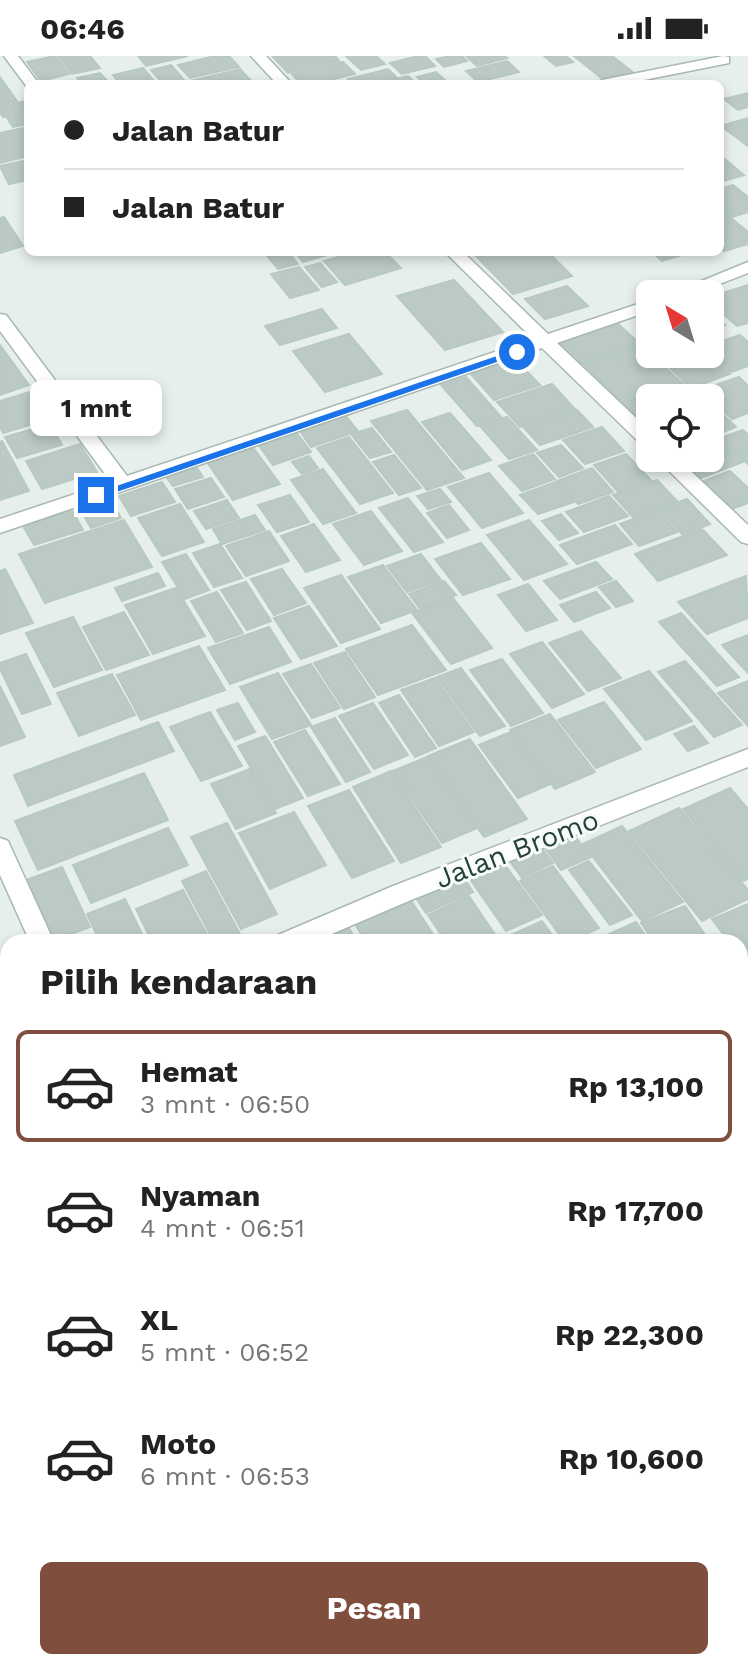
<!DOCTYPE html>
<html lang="id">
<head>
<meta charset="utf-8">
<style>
  :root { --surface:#fff; --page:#f2f2f2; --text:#222; --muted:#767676; --line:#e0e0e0; --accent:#804e3d }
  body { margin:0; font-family:"Work Sans",sans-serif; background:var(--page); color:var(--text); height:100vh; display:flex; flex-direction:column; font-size:30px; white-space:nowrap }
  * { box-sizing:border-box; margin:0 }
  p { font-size:26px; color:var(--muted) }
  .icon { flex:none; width:44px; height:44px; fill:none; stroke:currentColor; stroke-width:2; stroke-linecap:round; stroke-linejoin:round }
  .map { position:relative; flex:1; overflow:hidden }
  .details { position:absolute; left:0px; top:878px; width:748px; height:736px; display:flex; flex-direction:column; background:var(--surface); border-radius:24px 24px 0 0; box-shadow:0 4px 12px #0003 }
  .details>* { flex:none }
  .guide { position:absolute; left:24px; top:24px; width:700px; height:176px; border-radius:12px; box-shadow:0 4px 12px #0003; display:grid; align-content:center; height:176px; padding:0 40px; background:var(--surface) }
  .needle { width:52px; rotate:322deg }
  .tools { position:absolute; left:636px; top:224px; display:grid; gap:16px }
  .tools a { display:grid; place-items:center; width:88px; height:88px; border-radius:12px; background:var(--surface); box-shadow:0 4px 12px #0003; font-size:40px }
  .end { position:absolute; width:36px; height:36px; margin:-18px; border:10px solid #1a73e8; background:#fff; box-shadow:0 0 0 4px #fff }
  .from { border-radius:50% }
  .bubble { position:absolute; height:56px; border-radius:12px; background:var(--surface); box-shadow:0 4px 12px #0003; font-size:26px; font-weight:700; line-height:56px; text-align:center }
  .guide b { display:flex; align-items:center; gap:28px; height:76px; font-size:30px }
  .guide b+b { border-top:2px solid var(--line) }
  .guide i { width:20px; height:20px; background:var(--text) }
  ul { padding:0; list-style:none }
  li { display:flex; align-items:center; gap:24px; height:112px; margin:0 16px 12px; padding:0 24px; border:4px solid transparent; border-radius:12px }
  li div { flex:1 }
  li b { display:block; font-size:30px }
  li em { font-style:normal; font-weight:700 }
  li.on { border-color:var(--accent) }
  li>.icon { width:72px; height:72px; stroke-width:1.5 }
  h2 { padding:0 40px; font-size:36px; line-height:96px }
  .button { display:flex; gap:16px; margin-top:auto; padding:16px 40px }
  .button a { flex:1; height:92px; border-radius:12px; background:var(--accent); color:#fff; font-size:32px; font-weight:700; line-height:92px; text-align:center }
  .status { display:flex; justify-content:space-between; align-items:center; height:56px; padding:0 40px; background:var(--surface); direction:ltr }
  .status svg { height:22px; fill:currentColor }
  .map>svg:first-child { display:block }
  .building { fill:#bbcac4; stroke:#b8c9c2; stroke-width:2 }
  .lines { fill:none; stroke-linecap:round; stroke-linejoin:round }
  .minor-casing { stroke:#a8b8b2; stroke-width:3 }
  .minor { fill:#fff; fill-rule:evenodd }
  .route { fill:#1a73e8 }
  .labels { text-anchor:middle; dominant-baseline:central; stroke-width:6; stroke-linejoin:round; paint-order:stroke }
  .street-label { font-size:28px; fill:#24423a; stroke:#f7fbf9 }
</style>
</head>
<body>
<div class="status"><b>06:46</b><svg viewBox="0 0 49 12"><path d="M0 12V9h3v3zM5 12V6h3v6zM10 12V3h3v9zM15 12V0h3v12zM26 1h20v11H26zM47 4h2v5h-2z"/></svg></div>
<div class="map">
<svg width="748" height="1614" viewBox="0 0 748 1614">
  <rect width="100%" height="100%" fill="#e6efeb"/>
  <g class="building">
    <path d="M55,0l14,18 -28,7 -14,-19z"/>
    <path d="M58,0h32l10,12 -28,6z"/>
    <path d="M138,0h50l-42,10z"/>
    <path d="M215,0h14l10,11 -49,11 -12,-13z"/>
    <path d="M279,0h56l4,5 -51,12 -15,-16z"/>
    <path d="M346,0h30l9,8 -24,6z"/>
    <path d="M418,0h7l10,10 -33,8 -12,-11z"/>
    <path d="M451,0h11l5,5 -23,6 -8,-8z"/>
    <path d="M466,0h38l3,2 -30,8z"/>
    <path d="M544,0h22l7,6 -17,4z"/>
    <path d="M574,0h38l22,17 -29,8z"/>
    <path d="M507,5l12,11 -41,10 -12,-11z"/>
    <path d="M343,6l12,12 -41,10h-13l-9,-10z"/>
    <path d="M171,9l13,15 -21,4 -12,-14z"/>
    <path d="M143,12l13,15 -36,1 -7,-9z"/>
    <path d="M240,13l14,15h-61l-2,-3z"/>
    <path d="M388,13l9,9 -23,6h-20l-6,-5z"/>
    <path d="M436,16l13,12h-24l-8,-7z"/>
    <path d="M100,17l10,11h-28l-5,-6z"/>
    <path d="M408,20l9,8 -36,-2z"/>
    <path d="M0,21l17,24 -17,4z"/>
    <path d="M748,37v14l-10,3 -14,-11z"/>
    <path d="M26,45l2,10 -25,6 -3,-5v-5z"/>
    <path d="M28,57v11l-15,3 -6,-9z"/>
    <path d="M748,62v28l-27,-20z"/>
    <path d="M28,71v29l-28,7v-30z"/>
    <path d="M720,99l24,20 -24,7z"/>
    <path d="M28,104v20l-19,4 -9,-18z"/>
    <path d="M733,129l15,12v15l-16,5 -12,-11v-17z"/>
    <path d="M720,153l28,23v12l-24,7 -4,-4z"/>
    <path d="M4,161l19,29 -23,7v-35z"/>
    <path d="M264,196h24l10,12 -20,5z"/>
    <path d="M295,196h42l-34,10z"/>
    <path d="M355,196h30l16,16 -56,17 -21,-24z"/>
    <path d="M472,196h76l24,24 -59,18z"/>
    <path d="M652,196h40l-30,9z"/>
    <path d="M320,207l17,19 -15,5 -17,-20z"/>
    <path d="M299,211l20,23 -29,8 -19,-24z"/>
    <path d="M454,224l49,52 -58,18 -48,-54z"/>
    <path d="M748,229v38l-11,3 -27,-23v-6z"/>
    <path d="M567,230l21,20 -43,13 -20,-20z"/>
    <path d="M322,253l15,19 -57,17 -15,-19z"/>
    <path d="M710,256l15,13 -15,5z"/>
    <path d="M616,266l23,21 -60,21 -23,-23z"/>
    <path d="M349,278l33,40 -57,18 -32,-41z"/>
    <path d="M740,279l8,7v24l-17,6 -21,-19v-8z"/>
    <path d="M640,288l10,10 39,35 -26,9 -48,-46z"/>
    <path d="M0,289l29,40 -29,10z"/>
    <path d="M614,298l46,44h-10v13l-14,5 -53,-52z"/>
    <path d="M655,298h42l-31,11z"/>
    <path d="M707,298l23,20 -39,14 -22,-21z"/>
    <path d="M516,304l24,25 -46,15 -23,-26z"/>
    <path d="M466,321l36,41 -25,8 -36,-41z"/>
    <path d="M739,321l9,9v27l-16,6 -31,-29z"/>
    <path d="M552,328l23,25 -55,18 -23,-25z"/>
    <path d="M695,333l10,9h-36z"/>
    <path d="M33,335l17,28 -47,14 -3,-6v-26z"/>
    <path d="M710,347l8,7 18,17 -26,10z"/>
    <path d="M407,354l57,68 -37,12 -56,-69z"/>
    <path d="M577,354l16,17 -53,18 -16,-17z"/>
    <path d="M450,357l41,47 -29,10 -40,-48z"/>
    <path d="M344,358l14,17 -47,16 -13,-19z"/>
    <path d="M507,361l30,33 -28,9 -29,-33z"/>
    <path d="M50,368l12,21 -45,13 -12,-21z"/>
    <path d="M602,371l22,24 -39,13 -22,-24z"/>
    <path d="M372,372l19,24 -21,6 -19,-24z"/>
    <path d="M743,374l5,5v29l-27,-26z"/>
    <path d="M296,376l15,20 -38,13 -15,-21z"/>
    <path d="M349,381l44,56 -33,11 -43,-56z"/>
    <path d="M719,383l24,23 -42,16 -20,-20h29v-16z"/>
    <path d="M2,385l27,50 -29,9v-58z"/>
    <path d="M80,388l17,28 -55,17 -16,-28z"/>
    <path d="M251,389l29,39 -47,16 -28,-41z"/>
    <path d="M561,389l22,23 -24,9 -22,-24z"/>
    <path d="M533,398l22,25 -33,12 -23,-25z"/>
    <path d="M626,398l26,27 -33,12 -25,-28z"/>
    <path d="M394,399l27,33 -22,7 -26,-33z"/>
    <path d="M309,400l9,12 -16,6 -10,-12z"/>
    <path d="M197,412l6,9 -30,9 -6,-8z"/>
    <path d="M592,412l21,24 -35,12 -21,-23z"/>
    <path d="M323,413l33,44 -33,11 -32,-44z"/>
    <path d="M730,415l18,17v15l-16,6 -28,-28z"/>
    <path d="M489,417l34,40 -41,15 -34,-41z"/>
    <path d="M211,422l13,19 -36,12 -13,-20z"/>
    <path d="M657,424l20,21 -44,16 -20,-22z"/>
    <path d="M162,426l13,20 -44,14 -12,-20z"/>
    <path d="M556,426l18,20 -36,12 -18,-19z"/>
    <path d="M440,433l11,13 -23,7 -11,-13z"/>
    <path d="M290,439l19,27 -32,10 -19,-27z"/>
    <path d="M609,440l19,20 -44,16 -18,-20z"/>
    <path d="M408,442l35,44 -29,10 -35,-44z"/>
    <path d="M110,443l11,19 -30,10 -11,-19z"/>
    <path d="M687,443l23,25 -28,10 -23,-25z"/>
    <path d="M227,444l12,18 -33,11 -12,-18z"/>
    <path d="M180,448l24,38 -42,14 -24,-38z"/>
    <path d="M449,449l20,25 -22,8 -20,-25z"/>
    <path d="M72,454l11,20 -49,15 -11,-19z"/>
    <path d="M657,454l20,22 -38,14 -19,-22z"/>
    <path d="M371,455l31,40 -38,14 -31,-41z"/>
    <path d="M561,458l17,19 -19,7 -17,-19z"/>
    <path d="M255,459l10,15 -43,14 -9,-15z"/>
    <path d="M124,464l28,47 -107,36 -26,-49z"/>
    <path d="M529,464l38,44 -43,16 -37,-45z"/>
    <path d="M314,468l26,36 -34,12 -25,-36z"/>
    <path d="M615,469l17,19 -55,20 -17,-19z"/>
    <path d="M702,473l25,26 -69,26 -23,-27z"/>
    <path d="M269,475l20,30 -43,15 -20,-30z"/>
    <path d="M481,487l29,36 -47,16 -28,-36z"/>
    <path d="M220,488l22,34 -28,9 -21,-34z"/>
    <path d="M186,498l23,36 -24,9 -23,-37z"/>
    <path d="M421,498l20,26 -34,12 -20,-26z"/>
    <path d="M596,506l16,17 -52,20 -16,-18z"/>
    <path d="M383,509l34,45 -36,13 -33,-46z"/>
    <path d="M5,513l28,54 -33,11v-63z"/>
    <path d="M282,513l24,34 -32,12 -23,-36z"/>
    <path d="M158,517l7,13 -43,15 -7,-13z"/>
    <path d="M341,519l39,54 -39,14 -37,-55z"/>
    <path d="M746,520l2,42 -41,16 -29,-32z"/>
    <path d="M444,525l12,14 -36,14 -11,-15z"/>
    <path d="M616,525l17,20 -17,6 -17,-20z"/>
    <path d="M246,526l25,39 -24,9 -26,-40z"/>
    <path d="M528,528l29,36 -31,11 -28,-36z"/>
    <path d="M176,532l29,48 -52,18 -28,-49z"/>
    <path d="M217,536l26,41 -27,9 -25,-41z"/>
    <path d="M596,536l14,16 -36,14 -14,-17z"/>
    <path d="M453,542l39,50 -41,16 -39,-51z"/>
    <path d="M309,550l28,40 -36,13 -27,-41z"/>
    <path d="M124,556l25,43 -43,15 -23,-43z"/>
    <path d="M681,557l58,64 -22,9 -58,-64z"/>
    <path d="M73,561l29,53 -48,17 -28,-54z"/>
    <path d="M412,569l34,45 -68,25 -32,-46z"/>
    <path d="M269,571l22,35 -61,22 -22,-36z"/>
    <path d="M581,575l40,47 -33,13 -39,-48z"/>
    <path d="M748,579v38l-26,-28z"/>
    <path d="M542,586l42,52 -32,14 -42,-54z"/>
    <path d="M199,590l26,44 -84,30 -24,-45z"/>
    <path d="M345,596l30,45 -31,12 -30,-46z"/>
    <path d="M26,598l25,50 -29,10 -22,-45v-6z"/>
    <path d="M502,603l41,54 -32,13 -41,-56z"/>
    <path d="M685,605l57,64 -28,12 -56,-65z"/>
    <path d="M311,608l29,44 -28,10 -29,-44z"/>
    <path d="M461,612l44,58 -25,10 -43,-59z"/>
    <path d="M649,615l43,50 -46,19 -42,-51z"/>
    <path d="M278,617l33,52 -39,14 -32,-52z"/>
    <path d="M112,618l23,41 -56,21 -22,-43z"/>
    <path d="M435,622l39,54 -35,14 -38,-56z"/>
    <path d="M748,625v45l-30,-33z"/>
    <path d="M0,630l25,51 -25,9z"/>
    <path d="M399,639l37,53 -21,9 -36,-54z"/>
    <path d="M604,646l37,47 -45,19 -38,-48z"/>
    <path d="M238,647l17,29 -20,8 -18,-30z"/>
    <path d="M373,647l35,52 -34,14 -35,-53z"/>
    <path d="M210,656l32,54 -41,15 -31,-54z"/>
    <path d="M550,658l45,58 -40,17 -45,-59z"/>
    <path d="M335,662l35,54 -24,10 -35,-55z"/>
    <path d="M158,666l16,29 -146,55 -14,-31z"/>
    <path d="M694,670l14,17 -20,8 -14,-17z"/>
    <path d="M305,674l35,54 -32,12 -34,-54z"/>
    <path d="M511,676l39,52 -32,14 -39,-53z"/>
    <path d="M265,680l38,62 -28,11 -37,-63z"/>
    <path d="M470,683l57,80 -43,18 -56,-81z"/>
    <path d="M427,701l50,71 -35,15 -49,-72z"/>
    <path d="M250,713l26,44 -40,16 -25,-45z"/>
    <path d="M391,715l50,76 -40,16 -48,-76z"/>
    <path d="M144,717l24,47 -130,50 -23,-49z"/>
    <path d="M730,732l18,21v70l-5,2 -60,-72z"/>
    <path d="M349,734l45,71 -42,17 -44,-72z"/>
    <path d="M679,752l69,82v9l-46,22 -73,-90z"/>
    <path d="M294,756l32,53 -56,24 -31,-56z"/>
    <path d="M227,767l50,91 -36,15 -50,-92z"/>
    <path d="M622,770l61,76 -41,19 -59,-77z"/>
    <path d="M168,772l20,37 -97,38 -18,-38z"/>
    <path d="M574,779l17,22 -30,13 -16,-22z"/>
    <path d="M540,790l13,17 -31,15 -13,-18z"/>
    <path d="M589,805l43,54 -22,10 -41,-55z"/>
    <path d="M504,808l38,51 -36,16 -36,-52z"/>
    <path d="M553,810l46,62 -31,14h-3l-45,-61z"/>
    <path d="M62,811l28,60 -40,15 -27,-61z"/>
    <path d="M206,815l34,63 -20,8h-6l-32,-61z"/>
    <path d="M464,822l9,14 -47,21 -10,-15z"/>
    <path d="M183,834l28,52h-59l-16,-33z"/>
    <path d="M408,840l30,46h-72l-13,-21z"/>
    <path d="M469,840l31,46h-54l-18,-27z"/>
    <path d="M125,843l21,43h-46l-13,-28z"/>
    <path d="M748,848v57l-5,2 -3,-5v-16h-11l-17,-23z"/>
    <path d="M685,850l25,36h-56l-13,-19z"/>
    <path d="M542,865l15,21h-53l-2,-3z"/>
    <path d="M636,866l14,20h-38l-5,-7z"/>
    <path d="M346,868l12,18h-53z"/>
    <path d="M748,914v35l-8,4v-36z"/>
    <path d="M0,925l8,32v11l-8,2z"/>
    <path d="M748,954v42l-8,-11v-28z"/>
    <path d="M740,1009l8,11v61l-8,4z"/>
    <path d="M8,1066v117l-8,-25v-89z"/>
    <path d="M740,1095l8,13v100l-8,-13z"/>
    <path d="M740,1208l8,13v64l-8,4z"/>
    <path d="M8,1227v73l-8,3v-73z"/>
    <path d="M8,1302v67l-8,3v-67z"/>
    <path d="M8,1379v62l-8,-28v-30z"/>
    <path d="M8,1488v63l-8,4v-63z"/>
    <path d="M748,1519v47l-8,-16v-27z"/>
    <path d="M8,1556v50h41l2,8h-51v-54z"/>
    <path d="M740,1578l8,17v19h-80l-4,-8h76z"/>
    <path d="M64,1606h97l-16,8h-79z"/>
    <path d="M513,1606h94l4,8h-95z"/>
  </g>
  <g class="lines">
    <g class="minor-casing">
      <g id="minor">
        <path d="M4,0h14l21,28h-11l-1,3z"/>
        <path d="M251,0h15l26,28h-15z"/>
        <path d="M723,0l6,1v6l-105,21h-29l7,-4z"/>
        <path d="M445,196h18l85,82 102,-34v11l-93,32 93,88v17l-7,-2 -101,-98 -542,185v-14l111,-37 -111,-151v-17l6,1 121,161 406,-137z"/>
        <path d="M748,206v11l-54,21h-24z"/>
        <path d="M656,402h21l71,67v19l-7,-2z"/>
        <path d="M748,693v18l-337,133 -98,42h-38l3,-7 115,-49z"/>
        <path d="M0,782l8,3 46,101h-24l-30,-67z"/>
        <path d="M8,989v24l-8,3v-24z"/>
        <path d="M748,1399v33l-8,4v-33z"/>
        <path d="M293,1606h34l3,8h-34z"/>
        <path d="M349,1606h47l-3,8h-47z"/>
      </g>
    </g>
    <use href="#minor" class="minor"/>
  </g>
  <path class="route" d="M517,293l3,5 -421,144 -9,-3z"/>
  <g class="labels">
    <g class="street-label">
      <text transform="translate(517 793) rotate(-21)">Jalan Bromo</text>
    </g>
  </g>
</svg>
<div class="tools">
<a><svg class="needle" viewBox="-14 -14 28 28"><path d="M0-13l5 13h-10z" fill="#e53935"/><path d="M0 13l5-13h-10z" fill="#767676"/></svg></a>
<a><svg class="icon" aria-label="locate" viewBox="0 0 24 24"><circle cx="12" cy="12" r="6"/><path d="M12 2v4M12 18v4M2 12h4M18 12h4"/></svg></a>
</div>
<i class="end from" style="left:517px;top:296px"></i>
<i class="end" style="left:96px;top:439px"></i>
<div class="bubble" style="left:30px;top:324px;width:132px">1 mnt</div>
<div class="guide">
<b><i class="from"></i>Jalan Batur</b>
<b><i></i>Jalan Batur</b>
</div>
<section class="details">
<h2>Pilih kendaraan</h2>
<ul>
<li class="on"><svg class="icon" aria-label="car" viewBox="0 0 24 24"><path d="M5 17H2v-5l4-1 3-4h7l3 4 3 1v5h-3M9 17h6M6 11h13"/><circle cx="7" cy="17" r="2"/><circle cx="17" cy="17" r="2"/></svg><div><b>Hemat</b><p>3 mnt · 06:50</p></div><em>Rp 13,100</em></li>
<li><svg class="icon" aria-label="car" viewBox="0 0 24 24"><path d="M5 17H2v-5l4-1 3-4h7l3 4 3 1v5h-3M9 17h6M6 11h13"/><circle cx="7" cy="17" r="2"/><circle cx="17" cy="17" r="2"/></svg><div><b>Nyaman</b><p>4 mnt · 06:51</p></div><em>Rp 17,700</em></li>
<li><svg class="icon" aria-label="car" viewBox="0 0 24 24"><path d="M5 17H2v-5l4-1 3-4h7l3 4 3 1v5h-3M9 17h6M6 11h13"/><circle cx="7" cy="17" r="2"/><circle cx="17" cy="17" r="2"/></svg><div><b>XL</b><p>5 mnt · 06:52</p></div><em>Rp 22,300</em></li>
<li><svg class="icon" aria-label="car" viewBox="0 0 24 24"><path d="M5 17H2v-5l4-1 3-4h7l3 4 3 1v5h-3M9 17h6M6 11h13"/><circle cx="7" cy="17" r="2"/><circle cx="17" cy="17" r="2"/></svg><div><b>Moto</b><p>6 mnt · 06:53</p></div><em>Rp 10,600</em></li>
</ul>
<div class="button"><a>Pesan</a></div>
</section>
</div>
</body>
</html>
